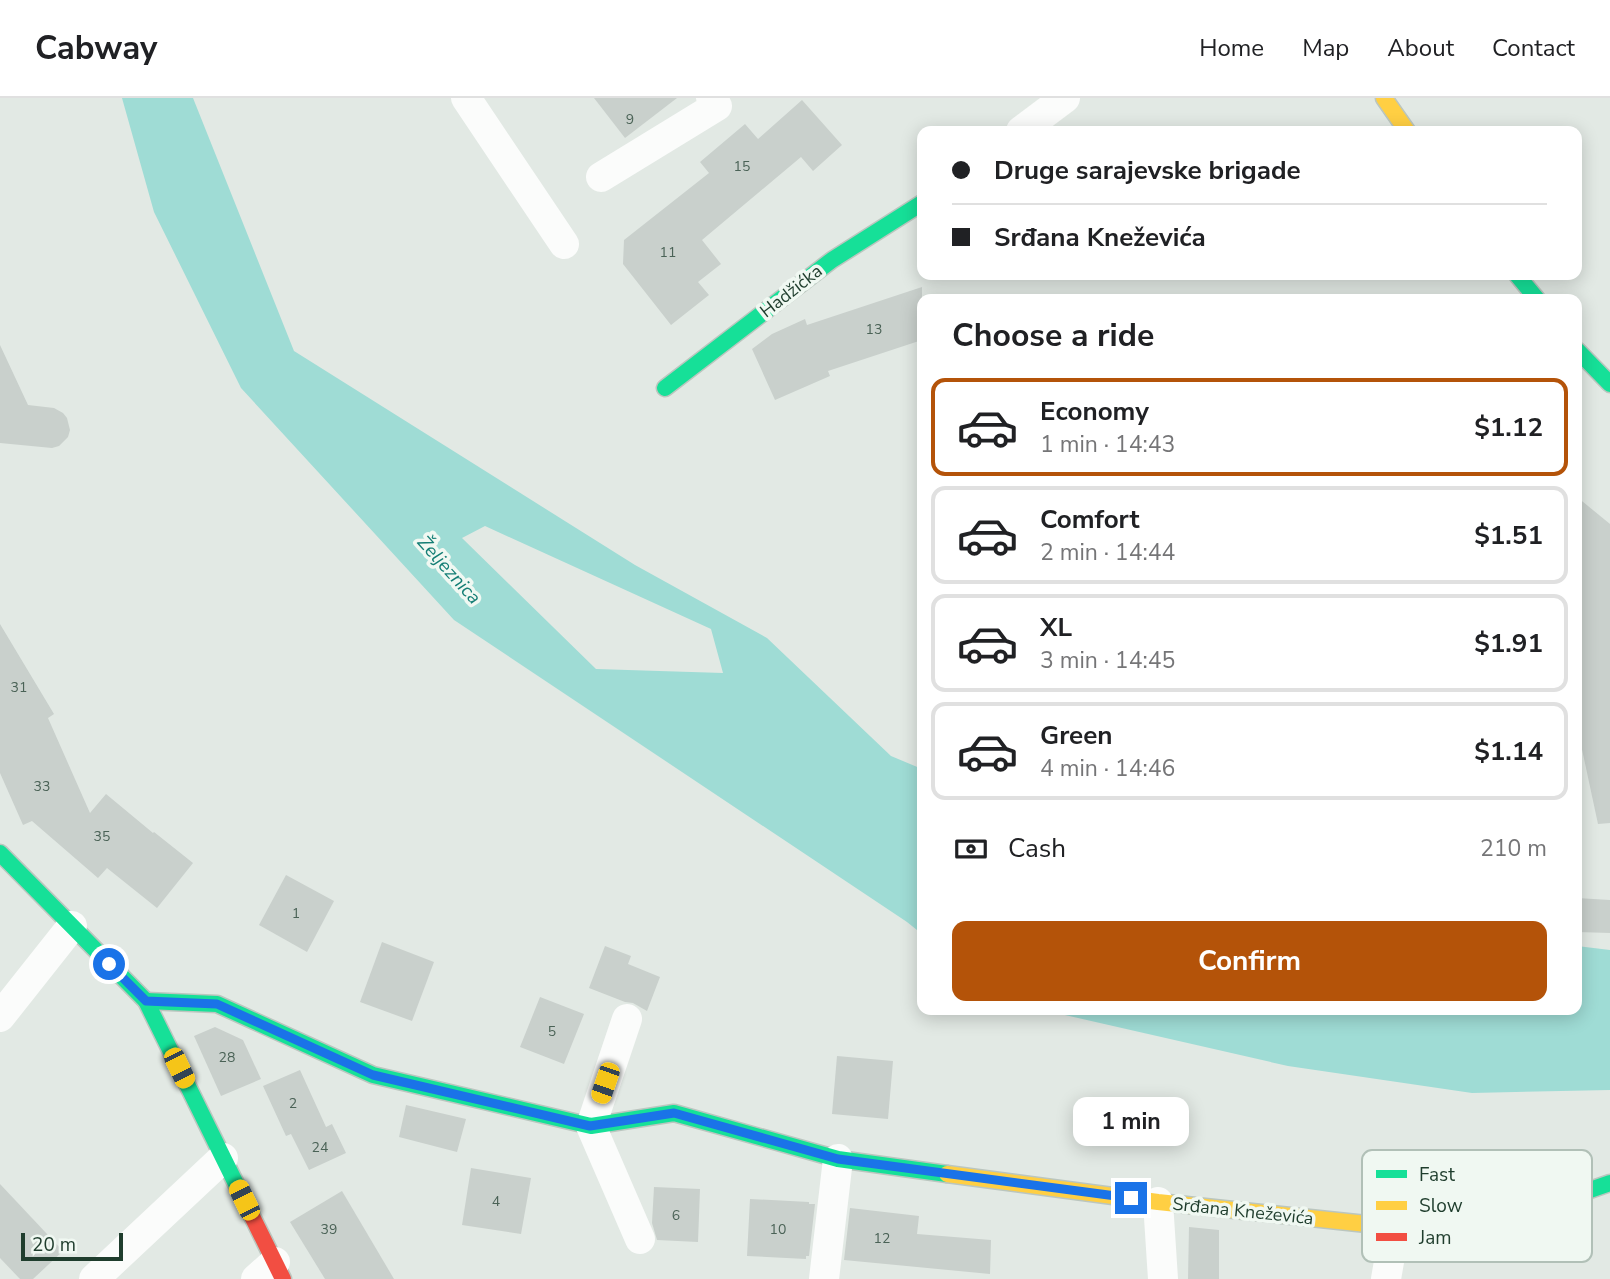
<!DOCTYPE html>
<html lang="en">
<head>
<meta charset="utf-8">
<style>
  :root { --surface:#fff; --page:#f6f6f6; --text:#202124; --muted:#757577; --line:#e0e0e0; --accent:#b45309 }
  body { margin:0; font-family:"Nunito Sans",sans-serif; background:var(--page); color:var(--text); height:100vh; display:flex; flex-direction:column; font-size:26px; white-space:nowrap }
  * { box-sizing:border-box; margin:0 }
  p { font-size:23px; color:var(--muted) }
  .icon { flex:none; width:38px; height:38px; fill:none; stroke:currentColor; stroke-width:2; stroke-linecap:round; stroke-linejoin:round }
  .map { position:relative; flex:1; overflow:hidden }
  .drawer { position:absolute; left:917px; top:196px; width:665px; height:721px; display:flex; flex-direction:column; background:var(--surface); border-radius:14px; box-shadow:0 4px 18px #0003 }
  .drawer>* { flex:none }
  .top-card { position:absolute; left:917px; top:28px; width:665px; height:154px; border-radius:14px; box-shadow:0 4px 18px #0003; display:grid; align-content:center; height:154px; padding:0 35px; background:var(--surface) }
  .scale { position:absolute; left:21px; bottom:18px; width:102px; box-sizing:border-box; padding-left:7px; border:4px solid #1f3d2d; border-top:0; font-size:19px; line-height:24px; white-space:nowrap; color:#1f3d2d; -webkit-text-stroke:5px #f0f8f2; paint-order:stroke }
  .end { position:absolute; width:32px; height:32px; margin:-16px; border:9px solid #1a73e8; background:#fff; box-shadow:0 0 0 4px #fff }
  .from { border-radius:50% }
  .bubble { position:absolute; height:49px; border-radius:14px; background:var(--surface); box-shadow:0 4px 18px #0003; font-size:23px; font-weight:700; line-height:49px; text-align:center }
  .car { position:absolute; width:21px; height:42px; margin:-21px -10px; border-radius:9px; box-shadow:0 0 5px 2px #0007; background:linear-gradient(#f5c518 24%,#345 0 40%,#f5c518 0 76%,#345 0 86%,#f5c518 0) }
  .top-card b { display:flex; align-items:center; gap:24px; height:66px; font-size:26px }
  .top-card b+b { border-top:2px solid var(--line) }
  .top-card i { width:18px; height:18px; background:var(--text) }
  ul { padding:0; list-style:none }
  li { display:flex; align-items:center; gap:21px; height:98px; margin:0 14px 10px; padding:0 21px; border:4px solid var(--line); border-radius:14px }
  li div { flex:1 }
  li b { display:block; font-size:26px }
  li em { font-style:normal; font-weight:700 }
  li.on { border-color:var(--accent) }
  li>.icon { width:63px; height:63px; stroke-width:1.5 }
  h2 { padding:0 35px; font-size:32px; line-height:84px }
  .pay { display:flex; align-items:center; gap:18px; height:77px; padding:0 35px; font-size:26px }
  .pay p { margin-inline-start:auto }
  .action { display:flex; gap:14px; margin-top:auto; padding:14px 35px }
  .action a { flex:1; height:80px; border-radius:14px; background:var(--accent); color:#fff; font-size:28px; font-weight:700; line-height:80px; text-align:center }
  header { display:flex; align-items:center; gap:42px; box-sizing:border-box; height:98px; padding:0 35px; background:var(--surface); border-bottom:2px solid var(--line) }
  header strong { font-size:33px }
  nav { display:flex; gap:38px; margin-inline-start:auto; font-size:24px }
  .map>svg:first-child { display:block }
  .water { fill:#9fdcd5; fill-rule:evenodd }
  .building { fill:#c9d0cc }
  .lines { fill:none; stroke-linecap:round; stroke-linejoin:round }
  .fast-casing { stroke:#bbc6bf; stroke-width:19 }
  .slow-casing { stroke:#bbc6bf; stroke-width:19 }
  .jam-casing { stroke:#bbc6bf; stroke-width:19 }
  .street { stroke:#fbfcfb; stroke-width:30 }
  .fast { stroke:#16e098; stroke-width:16 }
  .slow { stroke:#ffcf43; stroke-width:16 }
  .jam { stroke:#f24e42; stroke-width:16 }
  .route { stroke:#1a73e8; stroke-width:9 }
  .labels { text-anchor:middle; dominant-baseline:central; stroke-width:7; stroke-linejoin:round; paint-order:stroke }
  .number-label { font-size:14px; fill:#4a6256 }
  .street-label { font-size:18px; fill:#1f3d2d; stroke:#f0f8f2 }
  .water-label { font-size:19px; font-style:italic; fill:#147e75; stroke:#f0f8f2 }
  .key { fill:#f0f8f2; stroke:#b1c0b7; stroke-width:2 }
  .key-label { font-size:19px; fill:#1f3d2d }
</style>
</head>
<body>
<header>
<strong>Cabway</strong>
<nav><a>Home</a><a>Map</a><a>About</a><a>Contact</a></nav>
</header>
<div class="map">
<svg width="1610" height="1181" viewBox="0 0 1610 1181">
  <rect width="100%" height="100%" fill="#e2e9e4"/>
  <g class="water">
    <path d="M122,0h71l101,253 341,214 132,73 124,118 31,13v165l-15,-12 -453,-302 -213,-232 -87,-176zM485,428l226,103 12,44 -127,-4 -134,-131z"/>
    <path d="M1577,848l33,4v140l-138,3 -184,-27 -245,-56h534z"/>
  </g>
  <g class="building">
    <path d="M594,0h83l-52,40z"/>
    <path d="M802,2l40,45 -29,26 -12,-14 -99,83 19,24 -23,18 11,13 -38,30 -48,-61 1,-24 85,-67 -9,-11 45,-38 13,15z"/>
    <path d="M922,189v53l-94,31 2,5 -55,24 -23,-51 20,-15 33,-15 2,6z"/>
    <path d="M0,247l28,60 26,3 9,5 4,5 3,12 -2,7 -9,9 -7,2 -52,-5z"/>
    <path d="M1577,399l33,27v299l-12,1 -21,-98z"/>
    <path d="M0,526l54,90 -6,4 42,95 16,-19 47,39 1,-1 39,31 -36,45 -50,-40 -9,10 -66,-57 -9,4 -23,-52z"/>
    <path d="M286,777l48,26 -27,51 -48,-27z"/>
    <path d="M1577,800l33,2v33l-33,-1z"/>
    <path d="M382,844l52,20 -22,59 -52,-19z"/>
    <path d="M605,848l26,10 -3,8 32,13 -13,34 -14,-8 -8,-1 -36,-14z"/>
    <path d="M540,899l44,17 -20,50 -44,-17z"/>
    <path d="M215,929l28,13 18,39 -40,17 -27,-60z"/>
    <path d="M837,958l56,5 -5,58 -56,-5z"/>
    <path d="M300,972l26,57 6,-3 14,29 -37,17 -18,-36 -5,2 -23,-50z"/>
    <path d="M406,1007l60,14 -9,33 -58,-15z"/>
    <path d="M471,1070l60,10 -10,56 -59,-9z"/>
    <path d="M0,1086l63,67 -30,28h-13l-20,-21z"/>
    <path d="M654,1089l46,2 -2,53 -41,-2 -5,-17z"/>
    <path d="M342,1093l52,88h-69l-35,-57z"/>
    <path d="M750,1101l59,3v2h6l-6,52h-3v3l-59,-3z"/>
    <path d="M850,1110l69,8 -2,18 74,6 -1,34 -146,-14z"/>
    <path d="M1189,1129l30,3v49h-31z"/>
  </g>
  <g class="lines">
    <g class="fast-casing">
      <g id="fast">
        <path d="M1517,177l20,24"/>
        <path d="M1577,252l33,34"/>
        <path d="M665,290l167,-128 90,-57"/>
        <path d="M0,755l146,148 97,197"/>
        <path d="M146,903l71,3 156,71 218,51 83,-13 164,46 109,15"/>
        <path d="M1406,1127l138,-19 66,-23"/>
      </g>
    </g>
    <g class="slow-casing">
      <g id="slow">
        <path d="M1384,0l23,33"/>
        <path d="M947,1076l211,28 237,25 11,-2"/>
      </g>
    </g>
    <g class="jam-casing">
      <path id="jam" d="M243,1100l40,81"/>
    </g>
    <g class="street">
      <path d="M466,0l98,146"/>
      <path d="M1021,33l44,-33"/>
      <path d="M601,79l116,-71 -6,-8"/>
      <path d="M0,919l72,-91"/>
      <path d="M627,921l-36,107 49,113"/>
      <path d="M1158,1104l5,77"/>
      <path d="M94,1181l129,-121"/>
      <path d="M256,1181l19,-17"/>
      <path d="M824,1181l14,-120"/>
      <path d="M1386,1181l9,-52"/>
    </g>
    <use href="#fast" class="fast"/>
    <use href="#slow" class="slow"/>
    <use href="#jam" class="jam"/>
  </g>
  <g class="lines">
    <path class="route" d="M109,866l37,37 71,3 156,71 217,51 84,-13 164,46 293,39"/>
  </g>
  <g class="labels">
    <g class="number-label">
      <text x="630" y="21">9</text>
      <text x="742" y="68">15</text>
      <text x="668" y="154">11</text>
      <text x="874" y="231">13</text>
      <text x="19" y="589">31</text>
      <text x="42" y="688">33</text>
      <text x="102" y="738">35</text>
      <text x="296" y="815">1</text>
      <text x="552" y="933">5</text>
      <text x="227" y="959">28</text>
      <text x="293" y="1005">2</text>
      <text x="320" y="1049">24</text>
      <text x="496" y="1103">4</text>
      <text x="676" y="1117">6</text>
      <text x="329" y="1131">39</text>
      <text x="778" y="1131">10</text>
      <text x="882" y="1140">12</text>
    </g>
    <g class="street-label">
      <text transform="translate(791 193) rotate(-38)">Hadžićka</text>
      <text transform="translate(1243 1113) rotate(6)">Srđana Kneževića</text>
    </g>
    <g class="water-label">
      <text transform="translate(449 472) rotate(48)">Željeznica</text>
    </g>
  </g>
  <rect x="1362" y="1052" width="230" height="112" rx="10" class="key"/>
  <rect x="1376" y="1072" width="31" height="8" fill="#16e098"/>
  <rect x="1376" y="1103" width="31" height="9" fill="#ffcf43"/>
  <rect x="1376" y="1135" width="31" height="8" fill="#f24e42"/>
  <g class="key-label">
    <text x="1419" y="1083">Fast</text>
    <text x="1419" y="1114">Slow</text>
    <text x="1419" y="1146">Jam</text>
  </g>
</svg>
<div class="scale">20 m</div>
<i class="end from" style="left:109px;top:866px"></i>
<i class="end" style="left:1131px;top:1100px"></i>
<div class="bubble" style="left:1073px;top:999px;width:116px">1 min</div>
<i class="car" style="left:179px;top:970px;rotate:154deg"></i>
<i class="car" style="left:605px;top:985px;rotate:199deg"></i>
<i class="car" style="left:244px;top:1102px;rotate:334deg"></i>
<div class="top-card">
<b><i class="from"></i>Druge sarajevske brigade</b>
<b><i></i>Srđana Kneževića</b>
</div>
<section class="drawer">
<h2>Choose a ride</h2>
<ul>
<li class="on"><svg class="icon" aria-label="car" viewBox="0 0 24 24"><path d="M5 17H2v-5l4-1 3-4h7l3 4 3 1v5h-3M9 17h6M6 11h13"/><circle cx="7" cy="17" r="2"/><circle cx="17" cy="17" r="2"/></svg><div><b>Economy</b><p>1 min · 14:43</p></div><em>$1.12</em></li>
<li><svg class="icon" aria-label="car" viewBox="0 0 24 24"><path d="M5 17H2v-5l4-1 3-4h7l3 4 3 1v5h-3M9 17h6M6 11h13"/><circle cx="7" cy="17" r="2"/><circle cx="17" cy="17" r="2"/></svg><div><b>Comfort</b><p>2 min · 14:44</p></div><em>$1.51</em></li>
<li><svg class="icon" aria-label="car" viewBox="0 0 24 24"><path d="M5 17H2v-5l4-1 3-4h7l3 4 3 1v5h-3M9 17h6M6 11h13"/><circle cx="7" cy="17" r="2"/><circle cx="17" cy="17" r="2"/></svg><div><b>XL</b><p>3 min · 14:45</p></div><em>$1.91</em></li>
<li><svg class="icon" aria-label="car" viewBox="0 0 24 24"><path d="M5 17H2v-5l4-1 3-4h7l3 4 3 1v5h-3M9 17h6M6 11h13"/><circle cx="7" cy="17" r="2"/><circle cx="17" cy="17" r="2"/></svg><div><b>Green</b><p>4 min · 14:46</p></div><em>$1.14</em></li>
</ul>
<div class="pay"><svg class="icon" aria-label="cash" viewBox="0 0 24 24"><path d="M3 7h18v10H3z"/><circle cx="12" cy="12" r="2"/></svg>Cash<p>210 m</p></div>
<div class="action"><a>Confirm</a></div>
</section>
</div>
</body>
</html>
